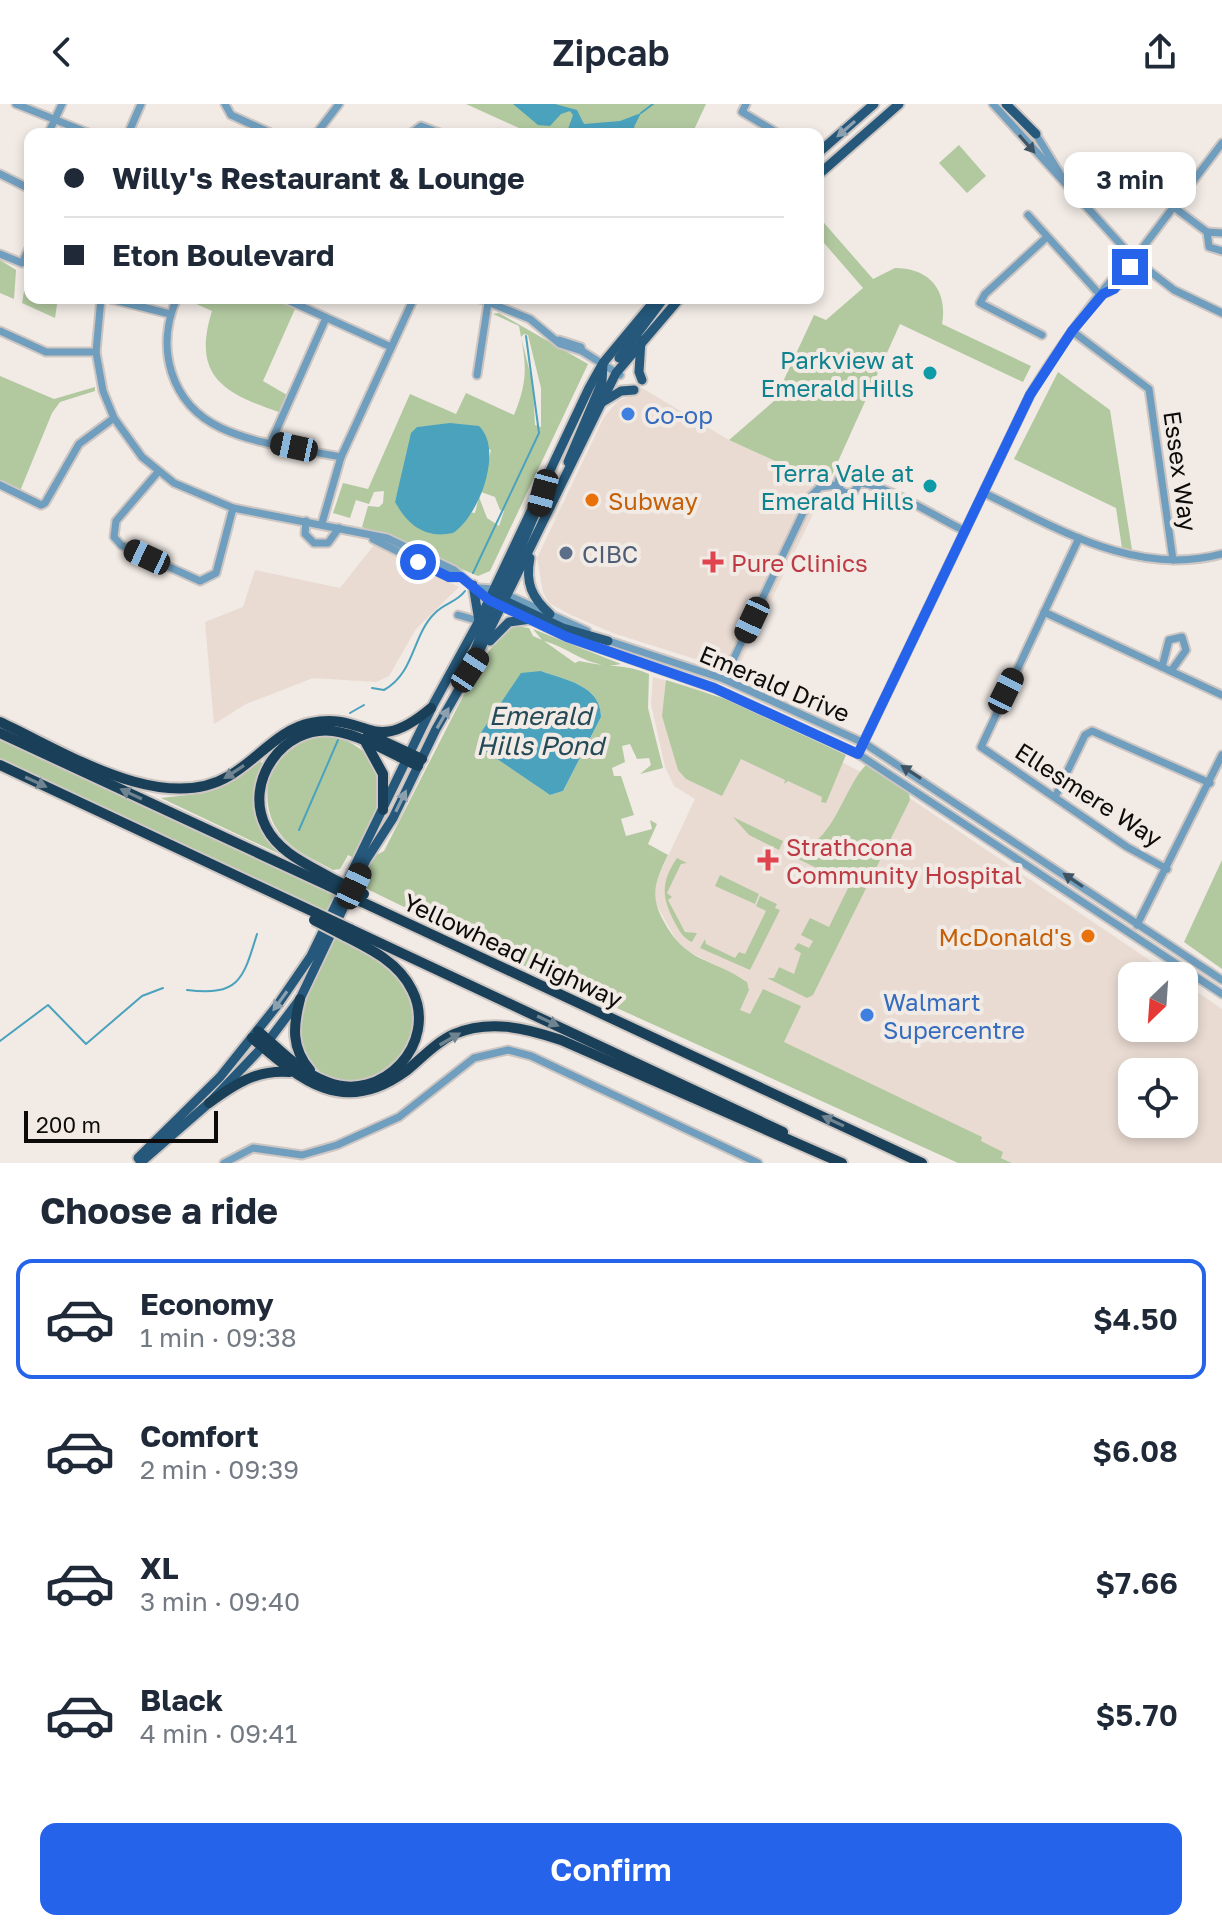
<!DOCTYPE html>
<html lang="en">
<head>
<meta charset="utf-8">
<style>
  :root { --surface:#fff; --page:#f6f6f7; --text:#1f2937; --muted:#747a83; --line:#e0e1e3; --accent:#2563eb }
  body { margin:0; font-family:"Golos Text",sans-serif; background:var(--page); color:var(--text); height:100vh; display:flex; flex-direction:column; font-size:30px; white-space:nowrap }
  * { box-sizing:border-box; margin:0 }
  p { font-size:26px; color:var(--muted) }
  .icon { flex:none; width:44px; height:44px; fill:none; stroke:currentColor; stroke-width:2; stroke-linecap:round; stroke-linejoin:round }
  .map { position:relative; height:1059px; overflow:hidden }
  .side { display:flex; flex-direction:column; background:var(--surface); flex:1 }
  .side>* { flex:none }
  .hud { position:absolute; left:24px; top:24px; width:800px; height:176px; border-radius:16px; box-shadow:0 4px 12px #0003; display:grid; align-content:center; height:176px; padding:0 40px; background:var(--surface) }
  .needle { width:52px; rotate:205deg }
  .tools { position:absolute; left:1118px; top:858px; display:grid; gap:16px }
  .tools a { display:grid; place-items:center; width:80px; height:80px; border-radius:16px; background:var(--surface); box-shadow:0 4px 12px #0003; font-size:40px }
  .scale { position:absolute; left:24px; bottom:20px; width:194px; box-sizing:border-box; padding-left:8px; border:4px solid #0d0b09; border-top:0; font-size:22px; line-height:28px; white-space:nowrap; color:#0d0b09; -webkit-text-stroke:6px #f1eae5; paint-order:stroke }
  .end { position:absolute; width:36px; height:36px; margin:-18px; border:10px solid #2563eb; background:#fff; box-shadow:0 0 0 4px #fff }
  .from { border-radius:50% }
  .bubble { position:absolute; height:56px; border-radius:16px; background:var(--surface); box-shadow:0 4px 12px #0003; font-size:26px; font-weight:600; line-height:56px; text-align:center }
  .car { position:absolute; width:24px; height:48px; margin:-24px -12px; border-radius:10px; box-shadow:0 0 6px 2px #0007; background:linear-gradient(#222 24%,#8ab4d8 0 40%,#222 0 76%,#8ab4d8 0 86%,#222 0) }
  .hud b { display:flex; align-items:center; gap:28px; height:76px; font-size:30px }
  .hud b+b { border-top:2px solid var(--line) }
  .hud i { width:20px; height:20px; background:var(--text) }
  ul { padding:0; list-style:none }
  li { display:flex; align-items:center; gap:24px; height:120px; margin:0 16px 12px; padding:0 24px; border:4px solid transparent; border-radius:16px }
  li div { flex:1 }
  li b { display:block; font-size:30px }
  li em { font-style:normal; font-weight:600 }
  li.on { border-color:var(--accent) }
  li>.icon { width:72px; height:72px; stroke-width:1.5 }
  h2 { padding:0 40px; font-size:36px; line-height:96px }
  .primary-button { display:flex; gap:16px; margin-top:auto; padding:16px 40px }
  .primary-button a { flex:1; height:92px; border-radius:16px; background:var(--accent); color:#fff; font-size:32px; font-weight:600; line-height:92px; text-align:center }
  header { display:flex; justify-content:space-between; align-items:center; height:104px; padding:0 40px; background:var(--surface); font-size:36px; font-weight:600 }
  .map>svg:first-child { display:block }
  .built { fill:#e9dbd2; fill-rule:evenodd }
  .green { fill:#b2c9a0; fill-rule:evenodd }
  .water { fill:#4ba2bd }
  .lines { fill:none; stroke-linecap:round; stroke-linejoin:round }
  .stream { stroke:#4ba2bd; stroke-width:2 }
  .minor-casing { stroke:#cdc6c2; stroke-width:11 }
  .major-casing { stroke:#cdc6c2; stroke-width:13 }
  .highway-casing { stroke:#cdc6c2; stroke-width:14 }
  .minor { stroke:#709ebe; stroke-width:7 }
  .major { stroke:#25587a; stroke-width:9 }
  .highway { stroke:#194058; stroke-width:10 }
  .highway-bridge-casing { stroke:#cdc6c2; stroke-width:14; stroke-linecap:butt }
  .highway-bridge { stroke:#194058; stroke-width:10 }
  .oneway { fill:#8ba1b0 }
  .oneway2 { fill:#3e5464 }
  .oneway3 { fill:#6f8490 }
  .route { stroke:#2563eb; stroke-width:10 }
  .culture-dot { fill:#0f9aa8; stroke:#f1eae5; stroke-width:3 }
  .shop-dot { fill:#3f7fe0; stroke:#f1eae5; stroke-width:3 }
  .food-dot { fill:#e8710a; stroke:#f1eae5; stroke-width:3 }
  .service-dot { fill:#5c6f8a; stroke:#f1eae5; stroke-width:3 }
  .health-dot { fill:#e0444e; stroke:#f1eae5; stroke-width:3 }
  .labels { text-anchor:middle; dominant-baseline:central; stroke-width:8; stroke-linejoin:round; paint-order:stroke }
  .culture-label { font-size:24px; fill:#0d838f; stroke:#f1eae5; text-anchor:end }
  .shop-label { font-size:24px; fill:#366cbe; stroke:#f1eae5; text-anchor:start }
  .street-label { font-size:24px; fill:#0d0b09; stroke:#f1eae5 }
  .food-label { font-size:24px; fill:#c56008; stroke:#f1eae5; text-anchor:start }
  .service-label { font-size:24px; fill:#4e5e75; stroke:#f1eae5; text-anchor:start }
  .health-label { font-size:24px; fill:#be3a42; stroke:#f1eae5; text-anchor:start }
  .water-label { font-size:26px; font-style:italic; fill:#234a56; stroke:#f1eae5 }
</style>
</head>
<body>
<header><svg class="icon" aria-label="back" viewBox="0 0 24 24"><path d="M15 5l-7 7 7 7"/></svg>Zipcab<svg class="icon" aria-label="share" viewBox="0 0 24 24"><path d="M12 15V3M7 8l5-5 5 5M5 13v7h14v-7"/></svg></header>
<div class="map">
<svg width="1222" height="1059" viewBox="0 0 1222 1059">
  <rect width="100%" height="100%" fill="#f1eae5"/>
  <g class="built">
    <path d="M637,281l92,55 88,40 14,-3 -95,195 -123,-39 -42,-18 -22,-12 -6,-11 -6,-34 67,-141 14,-16 12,-5z"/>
    <path d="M374,441l85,42 -43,42 -27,47 -13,6 -63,-4 -67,26 -32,20 -9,-102 38,-15 12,-37 85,18z"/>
    <path d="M653,573l46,12 203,104 271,183h-41v52h52v-45l38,26v154h-210l-279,-144 16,-31 -4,-8 -65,-33 -26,-47v-14l41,-87 -21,-13 -9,-19 -14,-63zM1132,968h52v52h-52z"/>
  </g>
  <g class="green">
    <path d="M466,0h240l-14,30h-160z"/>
    <path d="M959,41l27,31 -19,17 -28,-30z"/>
    <path d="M818,112l55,63 22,-11c35,0 53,23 47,56l89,42 -8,16 -123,-58 -69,153 -14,3 -88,-40 45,-39 40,-86 12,5 37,-32 -45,-52z"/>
    <path d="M30,152v42h28l-3,20 -33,-15z"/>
    <path d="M0,156l16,10 -2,29 -14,-6z"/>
    <path d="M183,194h89l23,11 -32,72 24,14 -8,17c-57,-19 -87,-37 -67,-101z"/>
    <path d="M499,209l89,51 -98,207 -12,5 -116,-49 6,-21 11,1 4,-4 1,-12 -10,1 -5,12 -13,-4 -6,18 -17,-5 10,-30 25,6 42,-95 46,20 10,-21 48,22c15,-36 12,-52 5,-89l-26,-12zM524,230l4,1 13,53v39l-6,-2 -2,-40 -12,-48zM430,322l61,24 -10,42 14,5 5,13 4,1 -5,15 -12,-8 -8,-21 -4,16 -80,-11 22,-75z"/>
    <path d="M1058,268l52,38 22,140 -10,-2 -6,-40 -102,-49z"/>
    <path d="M0,272l54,23 41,-12v4l-35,11 -8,11 -32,78 -20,-9z"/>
    <path d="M508,521l21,3 4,8 9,4 -9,-11 88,35c-29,7 -51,-16 -77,-23l31,22 4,-2c25,6 48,3 70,13l-1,34 15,60 -23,6 11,-9 -2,-7 -12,1 -7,-15 -8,2 3,16 -13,6 2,8h7l13,39 -13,4 5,17 26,-7 -2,-9 7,4 -9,20 20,11c-12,25 -19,39 -5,65 23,44 48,37 84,62l2,8 -9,20 10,4 13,-25 38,17 -17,36 198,95 -1,4 22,11 -2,6 11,5h-54l-427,-194 -174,-85 12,-25 15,-8 95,-186zM541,567c24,9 60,14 60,46l-38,74 -13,4 -72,-49z"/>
    <path d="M666,576l59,19 121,56 -20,48 -5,-1 1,-5 -34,-16 -4,3 1,-4 -44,-21 -19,37 -36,-17 -8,-9 -16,-54z"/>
    <path d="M326,630c31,6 61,29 54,65 -4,20 -18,41 -26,59l-6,-3 -8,14 -7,1c-18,-10 -40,-19 -52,-35 -24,-29 -16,-80 20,-96 7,-4 17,-4 25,-5z"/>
    <path d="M0,634l337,158 -8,16 -329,-154z"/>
    <path d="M259,656l3,3 -7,35 35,61 -129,-61 44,-5z"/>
    <path d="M866,661l43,28 1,7 -97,195 -6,3 -40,-20h7l5,-11 15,7 7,-21 -7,-4 4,-6 11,5 4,-7 -12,-6 9,-17 19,9 21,-43 -54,-26 1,-3 -10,-5 3,-5c39,14 53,-58 76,-80z"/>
    <path d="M733,713l50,24 -4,9 -30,-15z"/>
    <path d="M677,754l10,5 -6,1 -14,29 5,4 -4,3 17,32 12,1 -5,9c-9,-4 -12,-10 -17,-19 -13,-25 -15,-40 2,-65z"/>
    <path d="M1222,756v109l-38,-27z"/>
    <path d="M720,771l39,19 -4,10 -40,-18z"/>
    <path d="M760,792l17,8 -2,4 5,2 -30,60 -50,-22 5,-9 1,5 29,14 4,-6 6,2 21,-43 -10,-5z"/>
    <path d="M333,832c20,12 53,25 67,43 45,61 -36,141 -86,87 -10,-11 -16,-24 -16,-39 1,-24 24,-69 35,-91z"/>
  </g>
  <g class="water">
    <path d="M513,0h42l22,6 7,14 36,-3 21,-8 -7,14 4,7h-64l-6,-5 5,-14 -3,-4 -9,3 -11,12 -12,-1z"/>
    <path d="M450,319l29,3c25,24 0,90 -26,107 -28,6 -45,-8 -58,-31l16,-69 6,-6z"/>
    <path d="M541,567c24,9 60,14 60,46l-38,74 -13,4 -72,-49 4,-15 39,-58z"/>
  </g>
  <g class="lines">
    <g class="stream">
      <path d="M641,9l12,-9"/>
      <path d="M563,30l5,-5"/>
      <path d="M473,469l66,-140 -13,-97"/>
      <path d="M372,584l12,2c31,-17 28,-55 51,-77 10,-10 22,-11 30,-22"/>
      <path d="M350,609l14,-8"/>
      <path d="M299,726l39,-90"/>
      <path d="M187,886c52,6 56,-10 70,-56"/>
      <path d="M0,937l48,-36 38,39 56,-48 21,-8"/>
    </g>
    <g class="minor-casing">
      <g id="minor">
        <path d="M16,0l75,30"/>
        <path d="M225,0l6,11 42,19"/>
        <path d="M746,0l-4,8 37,22"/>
        <path d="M993,0l141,155 40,31 48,23"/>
        <path d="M1035,29l27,44"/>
        <path d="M48,30l14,-30"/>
        <path d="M128,30l13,-30"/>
        <path d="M316,30l23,-30"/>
        <path d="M410,30l11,-8 21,8"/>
        <path d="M0,70l30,15"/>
        <path d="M1175,104l32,24"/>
        <path d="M1028,111l73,81"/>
        <path d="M1222,129l-15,-1 2,15 13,4"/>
        <path d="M0,150l22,9 8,-17"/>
        <path d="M1103,190c14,-5 24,-16 28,-31l91,-120"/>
        <path d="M101,194l-5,54 7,39 11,27 28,39 32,26 59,25 154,30 67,32 35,30 78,37 147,51 144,66 364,240"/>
        <path d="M106,194l64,16"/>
        <path d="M177,194c-22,49 -7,106 44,130 36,17 81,21 120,29"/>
        <path d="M283,194l108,49"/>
        <path d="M478,194l52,21 30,25 22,7"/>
        <path d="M0,227l46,21h50"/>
        <path d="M1072,227l77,58 24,171"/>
        <path d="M1042,231l-62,-32 5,-9 62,-57"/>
        <path d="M559,236l22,7 1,4 38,24"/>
        <path d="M477,271l11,-72"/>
        <path d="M271,338l55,-124"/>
        <path d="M158,368l-42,49 -2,16 7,8 79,36 16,-8 17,-65"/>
        <circle cx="848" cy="379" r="10"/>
        <path d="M858,379c28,1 79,35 107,48"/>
        <path d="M0,381l41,20 4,-2 34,-59 35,-26"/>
        <path d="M984,389c75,36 152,84 238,61"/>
        <path d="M306,417l-1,13 9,9h14l11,-15"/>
        <path d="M322,419l19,-66 73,-159"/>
        <path d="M1079,434l-98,209 146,100 40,22"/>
        <path d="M373,435l76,38h12"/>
        <path d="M479,484l15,1 93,42"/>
        <path d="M1044,508l178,83"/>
        <path d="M458,511l21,6"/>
        <path d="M606,536l118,39 140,64 358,237"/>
        <path d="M1162,563l7,-27 13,-3 4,13 -15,21"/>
        <path d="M724,575l87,-183 9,-9 17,-2"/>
        <path d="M858,650l172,-359c13,-23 82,-126 101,-132"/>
        <path d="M1055,693l30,-62 7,-4 118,52"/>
        <path d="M1137,821l85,-170"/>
        <path d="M224,1059l29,-15 49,7 35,-10 62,-28 75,-59 34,-8 23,6 227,107"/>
      </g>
    </g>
    <g class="major-casing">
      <g id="major">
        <path d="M1006,0l30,30"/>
        <path d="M818,49l56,-49"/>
        <path d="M818,71l81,-71"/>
        <path d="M641,236l-2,32 3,8"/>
        <path d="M619,254l45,-60"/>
        <path d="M601,299l20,-12 13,-1"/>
        <path d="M568,358l34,-80 1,-18"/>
        <path d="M530,454c-5,25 2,40 20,56"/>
        <path d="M473,481l6,36"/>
        <path d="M501,495l62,29 45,13"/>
        <path d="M501,499l-1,-6 40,-95"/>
        <path d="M490,537l19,-19 22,-3"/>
        <path d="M473,551l23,-60"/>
        <path d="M138,1054l82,-81 56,-70 35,-51 123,-253 45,-82 110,-233 14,-25 54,-65"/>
        <path d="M140,1059l69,-60 60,-63 31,-41 66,-139 27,-42 43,-89 34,-59 146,-297 64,-75"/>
      </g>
    </g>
    <g class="highway-casing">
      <g id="highway">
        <path d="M0,618c63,29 162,94 229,54 28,-16 50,-47 82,-53 56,-12 60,36 120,-15"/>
        <path d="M0,629l329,153"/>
        <path d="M368,630l54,25"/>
        <path d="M366,639l17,31v36"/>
        <path d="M0,661l316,148"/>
        <path d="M333,775c-24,-14 -54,-26 -67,-52 -23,-45 17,-102 67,-96 29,4 59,23 85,35"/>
        <path d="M362,798l560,261"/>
        <path d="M350,825l433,203"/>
        <path d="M300,895c-7,27 -9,49 10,71"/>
        <path d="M258,927c21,18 42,41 69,51 55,22 112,-39 85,-92 -13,-27 -41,-41 -67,-54"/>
        <path d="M252,934c50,43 91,79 154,33 15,-12 30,-29 48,-37 36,-15 72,-6 107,6l281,123"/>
        <path d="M209,999c26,-19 48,-34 81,-31"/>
      </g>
    </g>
    <use href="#minor" class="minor"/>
    <use href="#major" class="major"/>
    <use href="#highway" class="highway"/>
    <g class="highway-bridge-casing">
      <g id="highway-bridge">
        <path d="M333,775l31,15"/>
        <path d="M329,782l33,16"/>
        <path d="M316,809l34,16"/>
        <path d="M314,816l31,16"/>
      </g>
    </g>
    <use href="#highway-bridge" class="highway-bridge"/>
  </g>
  <defs><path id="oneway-solid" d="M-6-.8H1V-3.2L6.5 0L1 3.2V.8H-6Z" transform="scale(2)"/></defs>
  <g class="oneway">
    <use href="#oneway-solid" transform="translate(846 25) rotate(139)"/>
    <use href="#oneway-solid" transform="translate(443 614) rotate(-60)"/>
    <use href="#oneway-solid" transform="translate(401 697) rotate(-64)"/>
    <use href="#oneway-solid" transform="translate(280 897) rotate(126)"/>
  </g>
  <g class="oneway2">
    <use href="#oneway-solid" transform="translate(1027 40) rotate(49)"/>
    <use href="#oneway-solid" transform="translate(911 668) rotate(-147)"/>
    <use href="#oneway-solid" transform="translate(1073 776) rotate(-146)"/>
  </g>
  <g class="oneway3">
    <use href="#oneway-solid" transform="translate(234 668) rotate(147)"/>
    <use href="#oneway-solid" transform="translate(36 678) rotate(25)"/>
    <use href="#oneway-solid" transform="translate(131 690) rotate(-155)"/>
    <use href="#oneway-solid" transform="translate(548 917) rotate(25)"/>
    <use href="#oneway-solid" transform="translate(450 935) rotate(-30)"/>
    <use href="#oneway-solid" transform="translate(833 1017) rotate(-155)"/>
  </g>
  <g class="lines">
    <path class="route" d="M418,458l31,15h12l28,23 78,37 147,51 144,66 172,-359 42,-64 31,-37 11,-5 16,-22"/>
  </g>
  <g class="culture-dot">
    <circle cx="930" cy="269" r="8"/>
    <circle cx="930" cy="382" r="8"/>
  </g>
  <g class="shop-dot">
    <circle cx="628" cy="310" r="8"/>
    <circle cx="867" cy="911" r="8"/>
  </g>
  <g class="food-dot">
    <circle cx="592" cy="396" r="8"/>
    <circle cx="1088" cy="832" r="8"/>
  </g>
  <circle class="service-dot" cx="566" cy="449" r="8"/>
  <g class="health-dot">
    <path d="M709 446h8v8h8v8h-8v8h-8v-8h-8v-8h8z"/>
    <path d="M764 744h8v8h8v8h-8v8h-8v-8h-8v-8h8z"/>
  </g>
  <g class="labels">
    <g class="culture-label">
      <text x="914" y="255">Parkview at<tspan x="914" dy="28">Emerald Hills</tspan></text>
      <text x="914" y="368">Terra Vale at<tspan x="914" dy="28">Emerald Hills</tspan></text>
    </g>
    <g class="shop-label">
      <text x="644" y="310">Co-op</text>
      <text x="883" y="897">Walmart<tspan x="883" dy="28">Supercentre</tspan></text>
    </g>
    <g class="street-label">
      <text transform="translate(1181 367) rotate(82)">Essex Way</text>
      <text transform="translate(775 579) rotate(23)">Emerald Drive</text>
      <text transform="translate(1089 690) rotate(33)">Ellesmere Way</text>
      <text transform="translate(513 846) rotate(25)">Yellowhead Highway</text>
    </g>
    <g class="food-label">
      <text x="608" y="396">Subway</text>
      <text x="1072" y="832" text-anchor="end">McDonald's</text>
    </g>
    <g class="service-label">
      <text x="582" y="449">CIBC</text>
    </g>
    <g class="health-label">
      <text x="731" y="458">Pure Clinics</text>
      <text x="786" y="742">Strathcona<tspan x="786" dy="28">Community Hospital</tspan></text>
    </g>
    <g class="water-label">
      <text x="540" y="611">Emerald<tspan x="540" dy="30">Hills Pond</tspan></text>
    </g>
  </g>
</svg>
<div class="tools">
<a><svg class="needle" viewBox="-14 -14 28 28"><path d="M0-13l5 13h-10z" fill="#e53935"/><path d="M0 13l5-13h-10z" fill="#747a83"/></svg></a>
<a><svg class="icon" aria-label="locate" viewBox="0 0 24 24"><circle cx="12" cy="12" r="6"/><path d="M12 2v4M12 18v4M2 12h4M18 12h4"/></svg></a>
</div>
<div class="scale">200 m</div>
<i class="end from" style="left:418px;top:458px"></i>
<i class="end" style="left:1130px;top:163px"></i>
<div class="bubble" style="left:1064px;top:48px;width:132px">3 min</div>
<i class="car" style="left:294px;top:343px;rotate:282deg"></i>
<i class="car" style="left:543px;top:389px;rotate:195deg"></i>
<i class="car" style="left:147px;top:453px;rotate:295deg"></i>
<i class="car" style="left:752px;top:516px;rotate:205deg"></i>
<i class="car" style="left:470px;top:566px;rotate:33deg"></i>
<i class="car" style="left:1006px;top:587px;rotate:26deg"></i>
<i class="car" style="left:354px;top:782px;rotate:25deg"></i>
<div class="hud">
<b><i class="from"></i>Willy's Restaurant &amp; Lounge</b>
<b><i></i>Eton Boulevard</b>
</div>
</div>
<section class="side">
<h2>Choose a ride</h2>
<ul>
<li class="on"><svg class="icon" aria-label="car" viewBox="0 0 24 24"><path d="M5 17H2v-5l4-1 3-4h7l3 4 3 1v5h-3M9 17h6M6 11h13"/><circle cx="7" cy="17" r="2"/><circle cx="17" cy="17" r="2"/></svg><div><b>Economy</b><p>1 min · 09:38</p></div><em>$4.50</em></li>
<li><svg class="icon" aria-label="car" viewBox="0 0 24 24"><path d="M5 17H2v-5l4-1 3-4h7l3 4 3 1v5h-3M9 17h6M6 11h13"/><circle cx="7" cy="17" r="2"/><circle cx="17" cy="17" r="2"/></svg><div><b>Comfort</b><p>2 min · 09:39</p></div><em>$6.08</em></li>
<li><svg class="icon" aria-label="car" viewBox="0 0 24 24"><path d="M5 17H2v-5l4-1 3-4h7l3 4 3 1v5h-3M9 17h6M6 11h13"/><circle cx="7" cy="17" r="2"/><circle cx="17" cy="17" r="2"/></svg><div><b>XL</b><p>3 min · 09:40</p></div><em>$7.66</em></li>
<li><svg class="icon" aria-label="car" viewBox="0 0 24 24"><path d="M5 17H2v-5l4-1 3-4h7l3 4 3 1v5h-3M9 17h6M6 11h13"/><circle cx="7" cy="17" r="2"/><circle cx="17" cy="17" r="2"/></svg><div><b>Black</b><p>4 min · 09:41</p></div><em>$5.70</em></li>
</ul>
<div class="primary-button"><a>Confirm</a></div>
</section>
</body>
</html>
